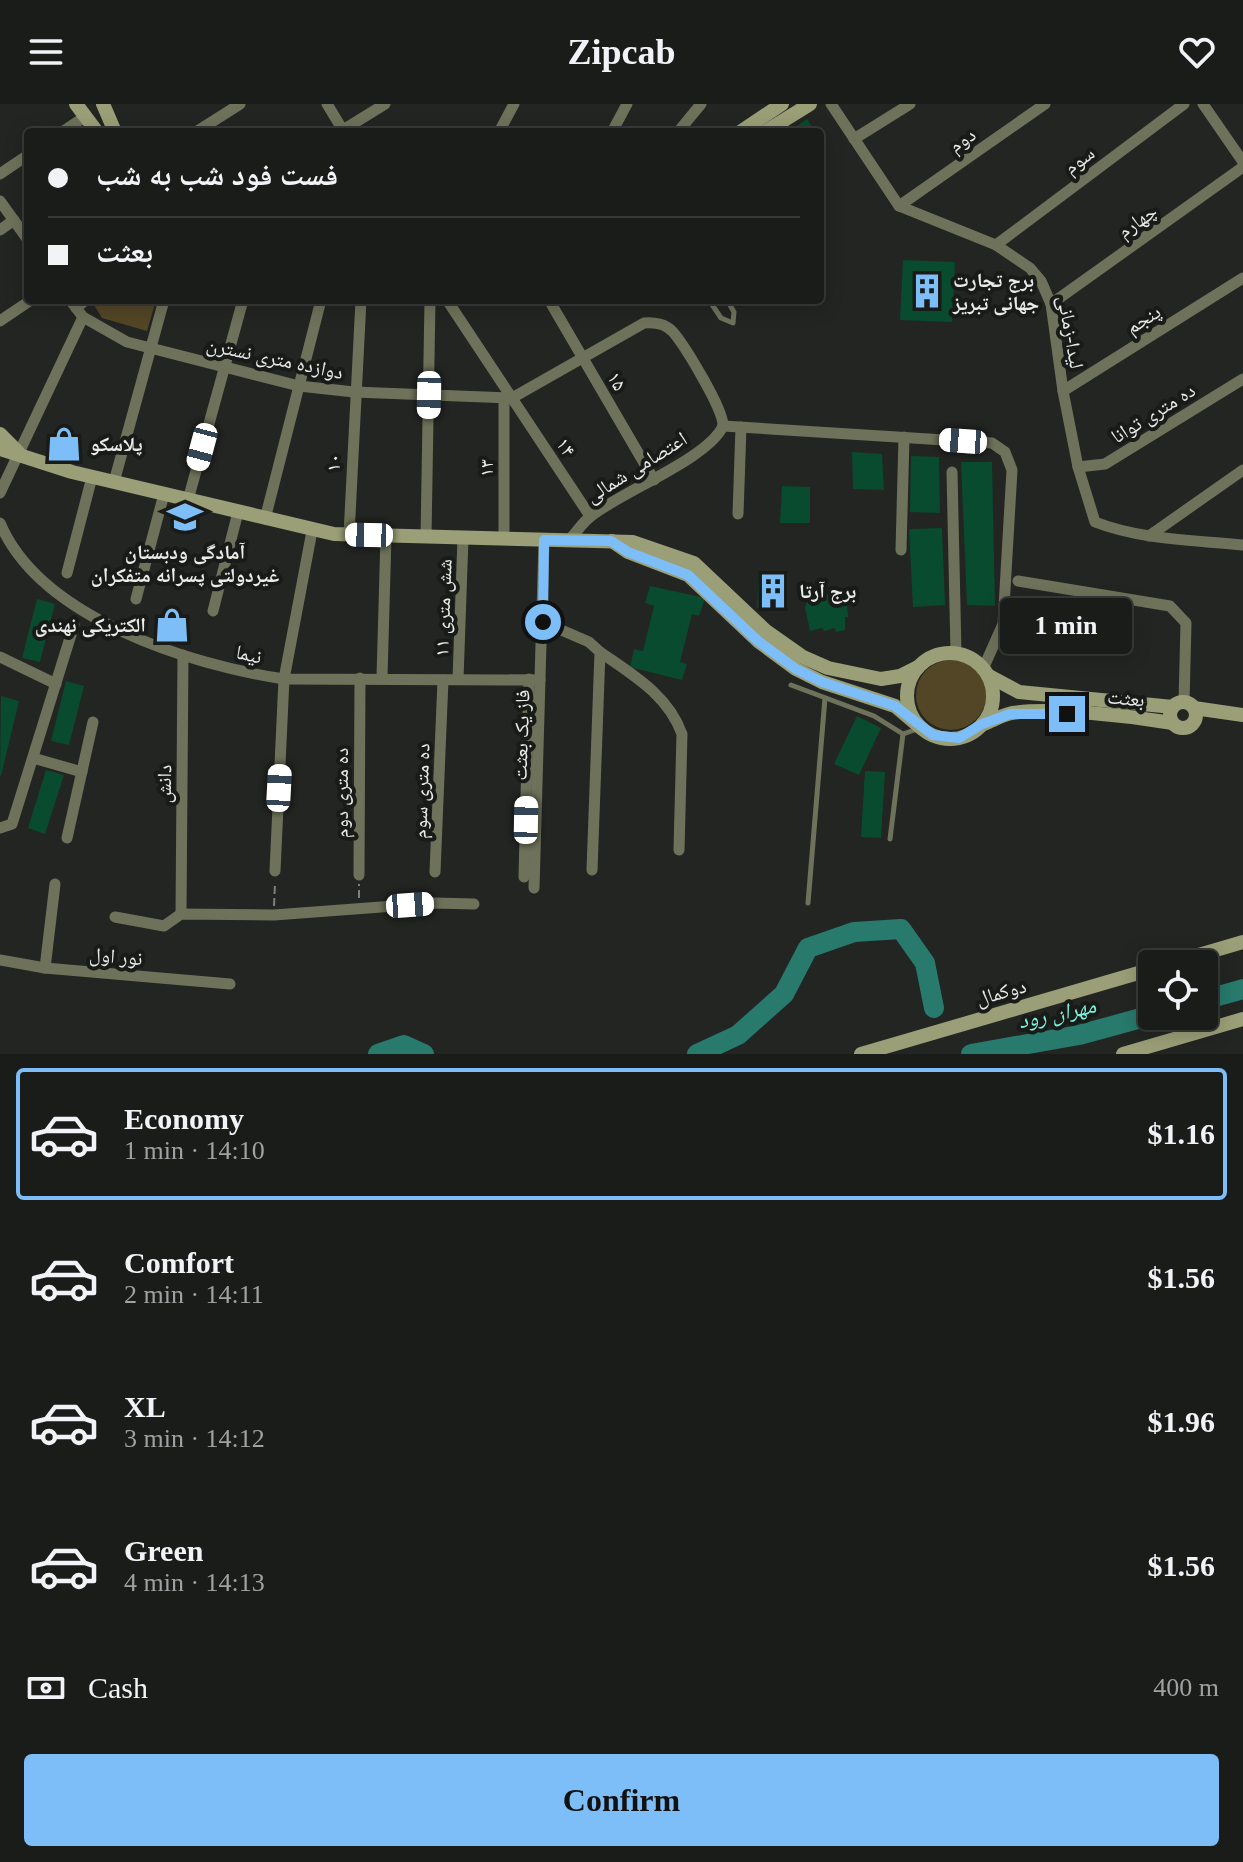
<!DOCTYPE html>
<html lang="en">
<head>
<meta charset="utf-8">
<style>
  :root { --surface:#1a1c1a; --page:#272927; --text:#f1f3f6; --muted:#9fa1a2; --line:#383a39; --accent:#7dbef9 }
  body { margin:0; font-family:"Times New Roman","Noto Naskh Arabic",serif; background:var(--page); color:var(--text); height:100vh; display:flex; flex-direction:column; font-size:30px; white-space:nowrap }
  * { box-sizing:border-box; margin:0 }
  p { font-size:26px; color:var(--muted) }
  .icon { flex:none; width:44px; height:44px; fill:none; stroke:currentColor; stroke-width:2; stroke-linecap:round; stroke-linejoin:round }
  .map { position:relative; height:950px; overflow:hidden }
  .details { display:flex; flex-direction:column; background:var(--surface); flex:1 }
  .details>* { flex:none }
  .top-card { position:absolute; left:24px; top:24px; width:800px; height:176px; border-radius:8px; box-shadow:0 4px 20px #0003,0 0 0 2px var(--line); display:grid; align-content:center; height:176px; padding:0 24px; background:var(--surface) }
  .tools { position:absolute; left:1138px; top:846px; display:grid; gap:16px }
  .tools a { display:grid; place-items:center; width:80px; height:80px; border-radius:8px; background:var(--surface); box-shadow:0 4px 20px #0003,0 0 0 2px var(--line); font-size:40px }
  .end { position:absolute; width:36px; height:36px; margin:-18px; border:10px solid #7dbef9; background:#111; box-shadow:0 0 0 4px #111 }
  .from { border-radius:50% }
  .bubble { position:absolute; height:56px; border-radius:8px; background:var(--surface); box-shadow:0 4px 20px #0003,0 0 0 2px var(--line); font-size:26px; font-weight:700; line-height:56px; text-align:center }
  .car { position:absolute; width:24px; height:48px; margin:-24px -12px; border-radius:10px; box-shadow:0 0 6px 2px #0007; background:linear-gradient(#fff 24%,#345 0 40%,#fff 0 76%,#345 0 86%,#fff 0) }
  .top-card b { display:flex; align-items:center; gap:28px; height:76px; font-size:30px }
  .top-card b+b { border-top:2px solid var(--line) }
  .top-card i { width:20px; height:20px; background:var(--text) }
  ul { padding:14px 0 0; list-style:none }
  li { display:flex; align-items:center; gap:24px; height:132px; margin:0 16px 12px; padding:0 8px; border:4px solid transparent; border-radius:8px }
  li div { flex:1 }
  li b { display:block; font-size:30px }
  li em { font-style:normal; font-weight:700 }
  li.current { border-color:var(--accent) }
  li>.icon { width:72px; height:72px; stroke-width:1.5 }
  .pay { display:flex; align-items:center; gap:20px; height:88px; padding:0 24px; font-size:30px }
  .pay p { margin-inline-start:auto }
  .cta { display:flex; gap:16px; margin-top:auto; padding:16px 24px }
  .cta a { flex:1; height:92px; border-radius:8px; background:var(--accent); color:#111; font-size:32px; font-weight:700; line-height:92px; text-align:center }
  header { display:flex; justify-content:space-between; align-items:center; height:104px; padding:0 24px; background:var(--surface); font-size:36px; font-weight:700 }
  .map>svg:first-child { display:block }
  .green { fill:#524626 }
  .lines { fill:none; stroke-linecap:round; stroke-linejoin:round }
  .river { stroke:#277a6c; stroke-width:20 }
  .building { fill:#084b2e }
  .path { stroke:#7e807d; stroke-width:2; stroke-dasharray:8 4; stroke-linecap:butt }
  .lane { stroke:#6f725a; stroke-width:5 }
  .street { stroke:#6f725a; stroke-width:11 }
  .secondary { stroke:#9b9f77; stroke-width:14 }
  .route { stroke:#7dbef9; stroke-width:10 }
  .labels { text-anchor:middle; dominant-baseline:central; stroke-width:8; stroke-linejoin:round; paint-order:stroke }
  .street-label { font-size:20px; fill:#eaece9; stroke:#191b18 }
  .poi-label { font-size:20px; font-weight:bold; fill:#eaece9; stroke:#191b18; text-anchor:start }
  .water-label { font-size:22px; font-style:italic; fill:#7df2dd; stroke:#191b18 }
</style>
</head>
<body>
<header><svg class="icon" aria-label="menu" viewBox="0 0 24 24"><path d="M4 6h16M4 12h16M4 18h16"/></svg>Zipcab<svg class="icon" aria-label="heart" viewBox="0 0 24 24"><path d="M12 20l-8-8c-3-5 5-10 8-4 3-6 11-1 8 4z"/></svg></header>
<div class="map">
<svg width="1243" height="950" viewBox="0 0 1243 950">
  <rect width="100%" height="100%" fill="#232522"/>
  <g class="green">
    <path d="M103,196h53l-9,31 -45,-13 -8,-13z"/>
    <circle cx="951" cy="591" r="35"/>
  </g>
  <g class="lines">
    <g class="river">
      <path d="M1204,896l39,-11"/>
      <path d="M378,950l26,-9 20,9"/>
      <path d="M697,950l41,-19 46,-41 24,-46 46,-16 47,-3 24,34 9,45"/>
      <path d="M971,950l108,-19 73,-20"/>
    </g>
  </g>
  <g class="building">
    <path d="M807,15l8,13h-27z"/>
    <path d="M903,156l52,2 -3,60 -52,-2z"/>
    <path d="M55,328l24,8 -6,17 -25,-9z"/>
    <path d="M852,348l30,2 2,36 -31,-1z"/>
    <path d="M911,352l28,1 1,56 -30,-1z"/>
    <path d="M961,358h31l3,144 -28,-1z"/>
    <path d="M782,382l28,1v36h-30z"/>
    <path d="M942,424l3,77 -32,2 -4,-78z"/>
    <path d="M759,467l29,2v35h-31z"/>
    <path d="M650,482l55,12 -6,18 -7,-2 -12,48 7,2 -5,16 -52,-13 4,-18 9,2 11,-45 -9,-3z"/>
    <path d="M825,484l12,5 1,-4 8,2 2,26h-3v13l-9,2 -1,-4 -11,3 -2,-3 -12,3 -5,-24 7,-17 12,2z"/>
    <path d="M37,495l18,5 -15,58 -18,-4z"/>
    <path d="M66,577l18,5 -15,59 -18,-4z"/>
    <path d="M1,592l18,5 -18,75 -1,-1z"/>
    <path d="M857,612l24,12 -22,47 -25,-11z"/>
    <path d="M46,666l18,5 -19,59 -17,-6z"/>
    <path d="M865,667l20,1 -4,66 -20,-1z"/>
  </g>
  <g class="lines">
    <g class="path">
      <path d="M359,794v-14"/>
      <path d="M274,802l1,-22"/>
    </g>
    <g class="lane">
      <path d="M709,196l12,18 12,5 1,-11 -7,-12"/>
      <path d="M791,581l83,31 29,18 17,-6"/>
      <path d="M890,735l13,-105"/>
      <path d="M808,799l17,-205"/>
    </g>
    <g class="street">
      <path d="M327,0l17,28"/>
      <path d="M831,0l68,102 97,39 34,23 11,13 10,23 12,87 15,76 17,55c46,18 99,18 148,23"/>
      <path d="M1203,0l40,58"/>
      <path d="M343,26l42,-26"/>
      <path d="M62,28l24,-16"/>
      <path d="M196,28l44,-28"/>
      <path d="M499,28l15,-28"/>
      <path d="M612,28l15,-28"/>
      <path d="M678,28l23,-28"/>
      <path d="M854,35l56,-35"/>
      <path d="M0,70l28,-19"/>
      <path d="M0,97l28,39"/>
      <path d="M899,102l146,-102"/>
      <path d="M0,126l14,-10"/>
      <path d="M996,141l188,-141"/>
      <path d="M70,196l13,17 44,25 172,44 55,6 158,6 132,-75c10,-1 22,1 29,9 12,14 51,78 50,94"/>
      <path d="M447,196l143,216"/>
      <path d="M549,196l105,180"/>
      <path d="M1051,200l192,-137"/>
      <path d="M76,204l10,-8"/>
      <path d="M0,217l31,-21"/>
      <path d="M1063,287l180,-113"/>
      <path d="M504,294v141"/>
      <path d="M723,322l269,17 13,9 7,18 -9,154 -20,45"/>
      <path d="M1078,363l27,-3 138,-85"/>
      <path d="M952,368l4,181"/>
      <path d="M114,378l50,-182"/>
      <path d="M0,389l83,-176"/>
      <path d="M188,396l55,-200"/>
      <path d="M738,410l3,-87"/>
      <path d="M265,415l56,-219"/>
      <path d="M0,419c40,95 190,142 284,156l256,1"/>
      <path d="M349,431l12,-235"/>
      <path d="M1149,432l94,-66"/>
      <path d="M426,433l4,-237"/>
      <path d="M569,436c7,-7 13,-17 21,-23 30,-25 118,-58 133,-91"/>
      <path d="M901,446l3,-113"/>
      <path d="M67,469l25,-96"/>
      <path d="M1018,477l152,25 16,17 -2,79"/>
      <path d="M136,495l28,-105"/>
      <path d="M213,507l25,-99"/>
      <path d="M543,518l46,20 11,10 -8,218"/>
      <path d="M600,548c33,23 68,43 82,82l-3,116"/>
      <path d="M0,553l56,27"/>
      <path d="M382,573l4,-141"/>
      <path d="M458,575l5,-141"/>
      <path d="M33,654l49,14"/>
      <path d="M0,724l12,-4 62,-199"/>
      <path d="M67,734l26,-116"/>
      <path d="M275,767l9,-192 28,-148"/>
      <path d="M435,768l8,-192"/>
      <path d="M359,771l1,-197"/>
      <path d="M524,773l5,-198"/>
      <path d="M534,784l10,-348"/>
      <path d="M181,810l2,-259"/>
      <path d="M115,813l49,9 17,-12 93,1 161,-12 39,1"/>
      <path d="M0,856l45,8 185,16"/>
      <path d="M45,864l10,-84"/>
    </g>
    <g class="secondary">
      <path d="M76,0l21,28"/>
      <path d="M103,0l12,28"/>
      <path d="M740,28l42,-28"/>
      <path d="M765,28l45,-28"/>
      <path d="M0,330l18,18"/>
      <path d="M0,345l72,23 262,62 299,8 61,21 72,68 37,26 25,11 53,11 19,-3 18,-9"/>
      <path d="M612,437l16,11 60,23 70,66 38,28 26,13 73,24 26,22"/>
      <circle cx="950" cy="592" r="43"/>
      <path d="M989,572l30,16 154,15"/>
      <circle cx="1183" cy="611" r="13"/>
      <path d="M1194,604l49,7"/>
      <path d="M983,620c9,-3 19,-9 29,-11 41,-6 118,3 161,10"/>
      <path d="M1168,860l75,-22"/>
      <path d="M861,950l291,-85"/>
      <path d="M1123,950l120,-35"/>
    </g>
  </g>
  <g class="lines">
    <path class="route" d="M543,518l1,-82 67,1 17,11 60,23 70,66 38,28 26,13 73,24 38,29 26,3 23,-14 28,-10h57"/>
  </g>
  <defs>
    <g id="building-bare" transform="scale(2.76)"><path d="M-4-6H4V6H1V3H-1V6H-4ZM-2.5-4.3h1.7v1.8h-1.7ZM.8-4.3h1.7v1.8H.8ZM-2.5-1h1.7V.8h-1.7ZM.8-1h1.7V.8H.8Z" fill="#7dbef9" stroke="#191b18" stroke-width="2.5" paint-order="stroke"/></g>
    <g id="shop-bare" transform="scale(2.76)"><path d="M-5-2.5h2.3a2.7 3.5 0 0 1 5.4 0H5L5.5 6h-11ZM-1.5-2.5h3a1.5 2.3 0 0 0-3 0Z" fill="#7dbef9" stroke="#191b18" stroke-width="2.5" paint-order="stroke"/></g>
    <g id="school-bare" transform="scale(2.76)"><path d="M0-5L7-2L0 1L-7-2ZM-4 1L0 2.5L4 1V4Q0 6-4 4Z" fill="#7dbef9" stroke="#191b18" stroke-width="2.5" paint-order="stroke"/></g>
  </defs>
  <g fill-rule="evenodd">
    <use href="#building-bare" x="927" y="187"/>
    <use href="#shop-bare" x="64" y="340"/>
    <use href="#school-bare" x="185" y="413"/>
    <use href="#building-bare" x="773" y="487"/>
    <use href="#shop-bare" x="172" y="521"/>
  </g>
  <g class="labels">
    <g class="street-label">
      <text transform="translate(962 36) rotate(-35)">دوم</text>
      <text transform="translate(1079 56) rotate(-37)">سوم</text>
      <text transform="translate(1137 117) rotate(-35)">چهارم</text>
      <text transform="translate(1143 215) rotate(-32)">پنجم</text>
      <text transform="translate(1071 228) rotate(80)">لیدا-زمانی</text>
      <text transform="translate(275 254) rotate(12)">دوازده متری نسترن</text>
      <text transform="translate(617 277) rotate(60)">۱۵</text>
      <text transform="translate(1153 309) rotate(-32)">ده متری توانا</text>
      <text transform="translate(566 343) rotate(57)">۱۴</text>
      <text transform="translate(333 359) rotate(-88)">۱۰</text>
      <text transform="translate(636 363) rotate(-32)">اعتصامی شمالی</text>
      <text transform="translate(486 364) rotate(-90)">۱۳</text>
      <text transform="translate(443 504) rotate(-88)">۱۱ شش متری</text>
      <text transform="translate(249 550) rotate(13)">نیما</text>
      <text transform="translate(1126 594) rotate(5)">بعثت</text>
      <text transform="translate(521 631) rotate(-88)">فاز یک بعثت</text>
      <text transform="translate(164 680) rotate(-89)">دانش</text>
      <text transform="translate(421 687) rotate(-88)">ده متری سوم</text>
      <text transform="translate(341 689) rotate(-90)">ده متری دوم</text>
      <text transform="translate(116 852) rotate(5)">نور اول</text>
      <text transform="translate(1001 888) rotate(-16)">دوکمال</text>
    </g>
    <g class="poi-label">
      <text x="953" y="176">برج تجارت<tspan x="953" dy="23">جهانی تبریز</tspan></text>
      <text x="90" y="340">پلاسکو</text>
      <text x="185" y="448" text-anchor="middle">آمادگی ودبستان<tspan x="185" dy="23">غیردولتی پسرانه متفکران</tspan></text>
      <text x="799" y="487">برج آرتا</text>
      <text x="146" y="521" text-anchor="end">الکتریکی نهندی</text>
    </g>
    <g class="water-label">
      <text transform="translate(1057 909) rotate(-12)">مهران رود</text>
    </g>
  </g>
</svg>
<div class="tools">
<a><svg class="icon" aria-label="locate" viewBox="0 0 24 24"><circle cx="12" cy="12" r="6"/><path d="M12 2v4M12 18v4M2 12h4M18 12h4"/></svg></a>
</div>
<i class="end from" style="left:543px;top:518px"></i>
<i class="end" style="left:1067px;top:610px"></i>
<div class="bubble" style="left:1000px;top:494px;width:132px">1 min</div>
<i class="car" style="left:429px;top:291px;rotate:181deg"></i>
<i class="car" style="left:963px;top:337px;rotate:274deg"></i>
<i class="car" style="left:202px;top:343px;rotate:195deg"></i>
<i class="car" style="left:369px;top:431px;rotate:271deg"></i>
<i class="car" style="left:279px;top:684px;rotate:3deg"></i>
<i class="car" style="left:526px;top:716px;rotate:1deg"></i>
<i class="car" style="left:410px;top:801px;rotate:86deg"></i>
<div class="top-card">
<b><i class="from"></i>فست فود شب به شب</b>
<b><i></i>بعثت</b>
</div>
</div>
<section class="details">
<ul>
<li class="current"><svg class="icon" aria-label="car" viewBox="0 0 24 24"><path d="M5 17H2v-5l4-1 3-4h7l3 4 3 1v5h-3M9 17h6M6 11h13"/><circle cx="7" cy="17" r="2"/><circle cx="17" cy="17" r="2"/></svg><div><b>Economy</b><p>1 min · 14:10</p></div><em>$1.16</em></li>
<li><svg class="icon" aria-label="car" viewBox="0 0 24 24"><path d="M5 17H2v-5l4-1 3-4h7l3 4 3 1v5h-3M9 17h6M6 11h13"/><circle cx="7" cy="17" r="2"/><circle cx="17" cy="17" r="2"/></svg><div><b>Comfort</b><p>2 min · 14:11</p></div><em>$1.56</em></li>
<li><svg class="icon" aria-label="car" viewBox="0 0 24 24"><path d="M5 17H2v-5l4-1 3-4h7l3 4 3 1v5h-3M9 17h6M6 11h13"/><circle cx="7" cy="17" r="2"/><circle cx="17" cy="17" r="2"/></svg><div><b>XL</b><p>3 min · 14:12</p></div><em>$1.96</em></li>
<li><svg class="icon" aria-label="car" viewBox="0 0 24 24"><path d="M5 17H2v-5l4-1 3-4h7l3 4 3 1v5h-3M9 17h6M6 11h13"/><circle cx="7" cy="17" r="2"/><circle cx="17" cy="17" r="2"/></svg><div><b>Green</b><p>4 min · 14:13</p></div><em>$1.56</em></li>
</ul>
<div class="pay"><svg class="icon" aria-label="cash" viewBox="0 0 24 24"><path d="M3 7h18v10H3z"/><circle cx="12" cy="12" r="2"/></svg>Cash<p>400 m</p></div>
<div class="cta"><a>Confirm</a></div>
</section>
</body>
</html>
